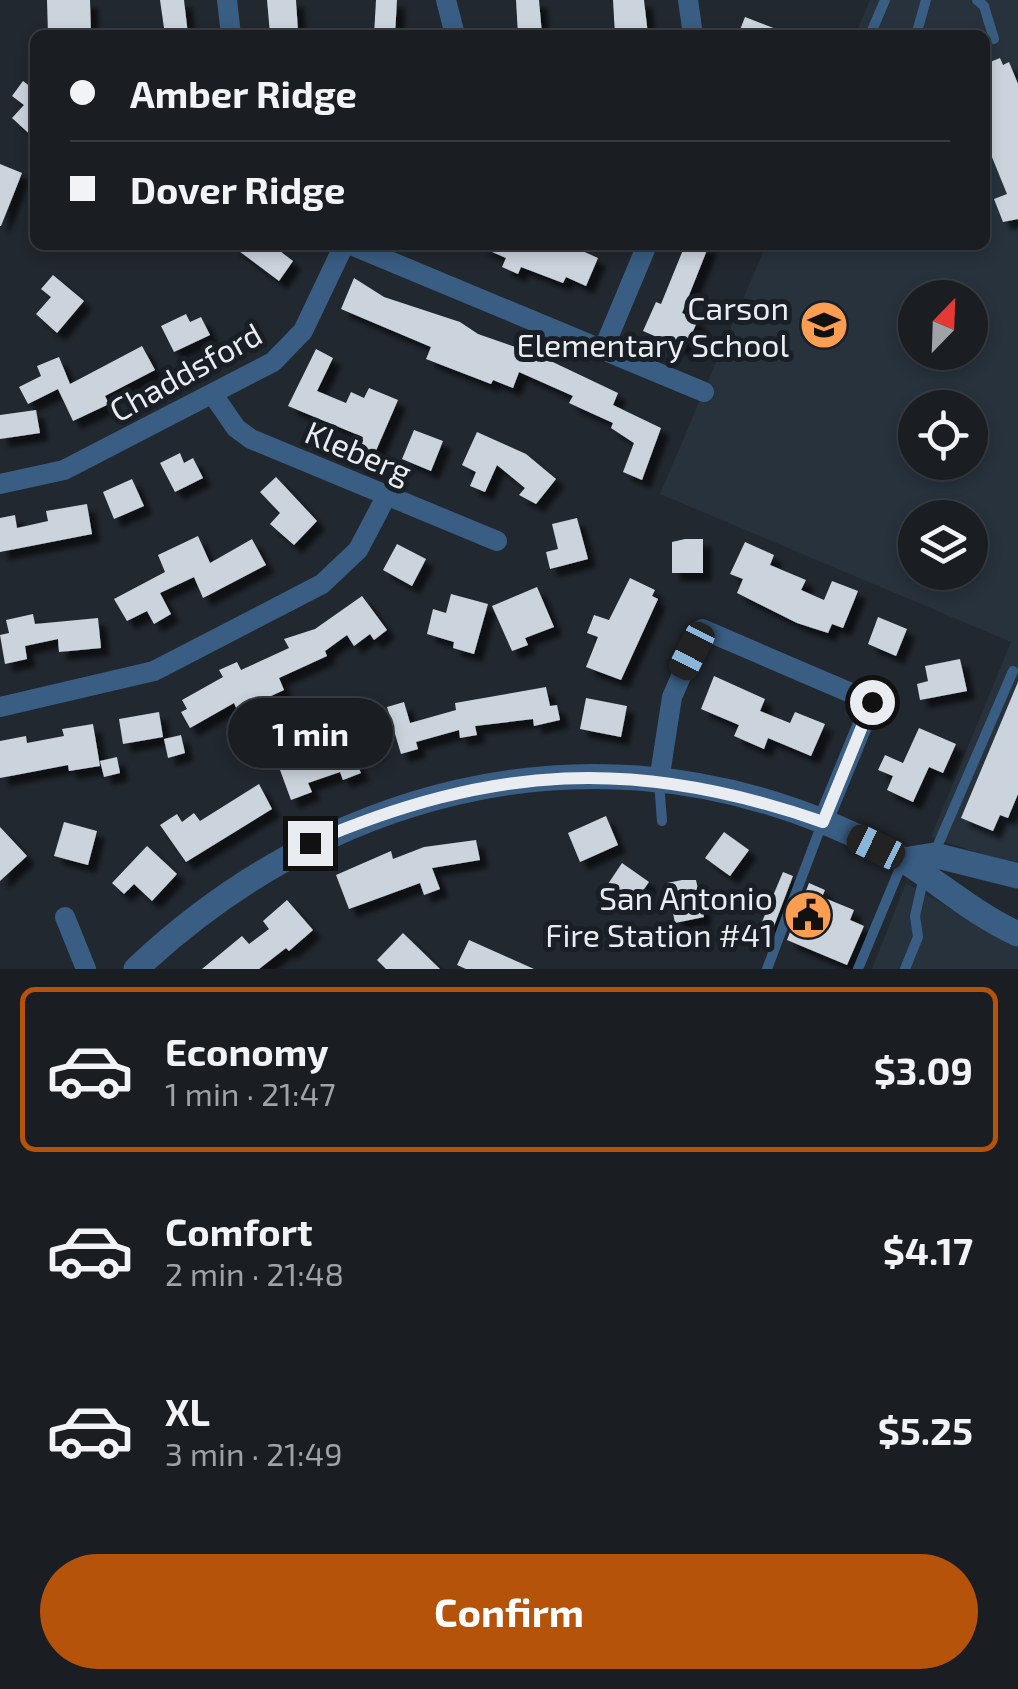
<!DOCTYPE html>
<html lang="en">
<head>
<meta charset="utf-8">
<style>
  :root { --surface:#1a1e23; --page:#272b30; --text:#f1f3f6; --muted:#9fa2a6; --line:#383c41; --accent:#b45309 }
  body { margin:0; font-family:"Exo 2",sans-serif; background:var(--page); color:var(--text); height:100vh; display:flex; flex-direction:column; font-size:38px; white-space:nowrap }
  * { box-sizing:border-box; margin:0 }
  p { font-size:32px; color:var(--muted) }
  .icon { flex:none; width:55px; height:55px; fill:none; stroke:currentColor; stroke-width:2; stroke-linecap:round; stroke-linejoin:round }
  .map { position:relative; height:969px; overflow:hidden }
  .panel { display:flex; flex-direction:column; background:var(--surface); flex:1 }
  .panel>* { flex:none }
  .hud { position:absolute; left:30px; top:30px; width:960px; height:220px; border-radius:15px; box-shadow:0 5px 15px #0003,0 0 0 2px var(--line); display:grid; align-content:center; height:220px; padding:0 40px; background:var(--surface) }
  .needle { width:65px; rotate:23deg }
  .tools { position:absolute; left:898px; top:280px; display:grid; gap:20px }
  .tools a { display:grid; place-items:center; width:90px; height:90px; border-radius:50%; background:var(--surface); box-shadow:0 5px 15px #0003,0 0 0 2px var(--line); font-size:50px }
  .end { position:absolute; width:45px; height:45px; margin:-22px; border:12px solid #e9edf2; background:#111; box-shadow:0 0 0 5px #111 }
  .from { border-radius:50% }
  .bubble { position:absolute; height:70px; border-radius:35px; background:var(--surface); box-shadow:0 5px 15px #0003,0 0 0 2px var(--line); font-size:32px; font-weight:700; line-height:70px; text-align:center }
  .car { position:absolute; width:30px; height:60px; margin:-30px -15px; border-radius:12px; box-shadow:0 0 8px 2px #0007; background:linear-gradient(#222 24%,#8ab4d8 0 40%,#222 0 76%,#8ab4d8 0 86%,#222 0) }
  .hud b { display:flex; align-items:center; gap:35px; height:95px; font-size:38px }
  .hud b+b { border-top:2px solid var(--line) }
  .hud i { width:25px; height:25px; background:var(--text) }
  ul { padding:18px 0 0; list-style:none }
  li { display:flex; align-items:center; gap:30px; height:165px; margin:0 20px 15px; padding:0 20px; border:5px solid transparent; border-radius:15px }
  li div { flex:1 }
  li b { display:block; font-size:38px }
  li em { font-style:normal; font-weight:700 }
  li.selected { border-color:var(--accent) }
  li>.icon { width:90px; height:90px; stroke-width:1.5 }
  .button { display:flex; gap:20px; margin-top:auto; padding:20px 40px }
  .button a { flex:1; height:115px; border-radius:60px; background:var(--accent); color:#fff; font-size:40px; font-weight:700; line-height:115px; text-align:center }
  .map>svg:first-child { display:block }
  .built { fill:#27323d; fill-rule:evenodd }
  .building { fill:#cbd3dc; filter:url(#shadow) }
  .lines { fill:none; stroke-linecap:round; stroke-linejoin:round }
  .service { stroke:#395d83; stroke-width:10 }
  .minor { stroke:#395d83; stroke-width:20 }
  .tertiary { stroke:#395d83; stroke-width:25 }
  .route { stroke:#e9edf2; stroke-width:12 }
  .labels { text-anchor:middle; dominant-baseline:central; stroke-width:10; stroke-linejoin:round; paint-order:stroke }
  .poi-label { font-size:32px; fill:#e9edf2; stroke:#191f25; text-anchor:end }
  .street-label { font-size:32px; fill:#e9edf2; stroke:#191f25 }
</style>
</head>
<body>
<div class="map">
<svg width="1018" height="969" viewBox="0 0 1018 969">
  <defs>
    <filter id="shadow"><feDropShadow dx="8" dy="8" stdDeviation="2.5" flood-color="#0009"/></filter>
  </defs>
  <rect width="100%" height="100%" fill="#22282f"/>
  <g class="built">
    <path d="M870,0h148v866l-87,-29 80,-195 -351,-148 106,-249h219v-210h-130zM915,298h55v54h-55zM915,408h55v54h-55zM915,518h55v54h-55z"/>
    <path d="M906,883l112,64v22h-146z"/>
  </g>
  <g class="building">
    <path d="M47,0h43l1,35h-43z"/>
    <path d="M160,0h24l4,35h-23z"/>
    <path d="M267,0h29l2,32 -28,2z"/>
    <path d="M376,0h21l-2,35h-21z"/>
    <path d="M516,0h23l3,35h-24z"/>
    <path d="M613,0h31l4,35h-33z"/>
    <path d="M745,17l44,17v1h-51z"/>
    <path d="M1000,58l3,7 6,-3 9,22v135l-15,3 -9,-23 13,-5 -22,-54v-76z"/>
    <path d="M23,81l12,9v49l-23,-21 12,-13 -12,-9z"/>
    <path d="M0,164l22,9 -21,53h-1z"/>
    <path d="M231,245h41l21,16 -14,20z"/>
    <path d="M476,245h93l29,13 -12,28 -20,-9 -3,6 -42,-16 -3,7 -16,-7 4,-9z"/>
    <path d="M685,245h24l-27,68 16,7 -13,29 -42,-18 13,-29 5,2z"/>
    <path d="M53,275l31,26 -27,32 -21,-19 15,-17 -10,-8z"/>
    <path d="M354,278l30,19 76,25 18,12 60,21 80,38 -5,12 48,23 -19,52 -19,-8 11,-29 -23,-15 2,-5 -44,-20 4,-7 -54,-24 -6,16 -20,-8 -2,4 -65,-25 5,-12 -90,-38z"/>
    <path d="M186,314l4,8 11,-5 9,18 -36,17 -13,-26z"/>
    <path d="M142,346l13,24 -50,26 4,8 -36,17 -15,-32 -30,15 -9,-17 22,-11 -4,-10 22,-9 11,27z"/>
    <path d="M316,349l17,9 -16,33 29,12 5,-11 13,6 5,-10 29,12 -23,53 -15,-7 3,-9 -75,-31z"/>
    <path d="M36,410l4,23 -40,6v-24z"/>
    <path d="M414,430l29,11 -12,30 -29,-12z"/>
    <path d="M477,432l49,22 30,25 -20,25 -17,-9 6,-7 -28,-23 -12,27 -15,-6 6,-14 -14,-7z"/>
    <path d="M180,453l4,10 9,-5 10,20 -28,14 -15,-29z"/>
    <path d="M276,477l41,44 -23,24 -24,-21 10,-11 -20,-21z"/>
    <path d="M132,479l12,27 -30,13 -11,-27z"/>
    <path d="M87,504l5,30 -92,18v-34l15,-3 2,13 31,-7 -2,-10z"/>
    <path d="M577,518l11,41 -38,10 -4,-17 12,-3 -6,-25z"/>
    <path d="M198,536l12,27 42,-24 14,26 -63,33 -9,-21 -34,16 11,21 -17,10 -7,-13 -20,10 -13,-22 51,-27 -7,-17z"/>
    <path d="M685,539h18v34h-31v-31z"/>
    <path d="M745,542l29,13 -4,10 36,15 -5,10 23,10 8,-19 26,10 -15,37 -11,-4 -4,9 -31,-10 -60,-30 6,-14 -13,-5z"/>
    <path d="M397,544l29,15 -14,27 -29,-16z"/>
    <path d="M630,578l25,12 -3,6 6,3 -37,81 -35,-13 12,-30 -11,-4 7,-18 15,5z"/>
    <path d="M537,587l17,40 -29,11 3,7 -16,6 -20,-45z"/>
    <path d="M451,594l37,10 -14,50 -21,-6 1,-6 -27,-8 6,-25 13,4z"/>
    <path d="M362,596l25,34 -13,10 -4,-6 -16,12 -7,-11 -22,16 2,5 -48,22 5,12 -26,12 5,12 -20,9 -9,-20 -44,25 -9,-16 6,-3 -5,-9 41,-23 -4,-7 18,-8 4,8 48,-22 -5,-9 31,-10z"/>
    <path d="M33,614l2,10 63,-6 3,30 -42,4 -1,-13 -33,7 2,13 -22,5 -5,-29 9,-2 -3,-13z"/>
    <path d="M878,617l29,12 -11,27 -28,-12z"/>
    <path d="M960,659l7,32 -47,9 -3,-16 11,-3 -3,-15z"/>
    <path d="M714,676l51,23 -5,12 30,12 5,-11 30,12 -14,32 -43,-18 -4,11 -30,-13 5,-11 -38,-16z"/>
    <path d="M1018,682v112l-10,24 -8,-3 -7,16 -32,-13z"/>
    <path d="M546,687l4,19 7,-1 3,15 -26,6 -1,-7 -58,7 2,9 -17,3 -1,-8 -43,12 2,7 -17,5 -14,-47 17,-5 6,21 46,-13 -1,-7z"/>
    <path d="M586,698l41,8 -6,31 -41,-8z"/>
    <path d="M159,712l4,25 -40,7 -4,-25z"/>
    <path d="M367,722l12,28 -24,10 6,13 -18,7 -3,-8 -32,11 4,9 -21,8 -15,-41z"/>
    <path d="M93,724l7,42 -31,5 -1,-6 -68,13v-37l26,-5 1,7 37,-7 -2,-7z"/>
    <path d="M919,728l37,16 -13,29 -14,-6 -16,35 -26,-12 6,-14 -15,-6 7,-15 18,8z"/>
    <path d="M181,735l4,18 -17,5 -4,-19z"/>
    <path d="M117,757l3,16 -16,4 -4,-16z"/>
    <path d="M259,784l13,25 -86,53 -26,-37 17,-11 5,8 12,-9 6,8z"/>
    <path d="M606,816l12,29 -38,17 -12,-29z"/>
    <path d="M64,822l33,9 -9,34 -34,-9z"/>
    <path d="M0,827l27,29 -27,25z"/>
    <path d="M724,832l25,18 -19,26 -25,-18z"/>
    <path d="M476,840l4,20 -48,8 8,21 -16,6 -4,-12 -71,26 -13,-34 55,-24 2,8 31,-12z"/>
    <path d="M147,846l30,28 -25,27 -18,-17 -10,10 -12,-11z"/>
    <path d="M622,863l27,19 -17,24 -26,-19z"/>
    <path d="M783,872l10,4 -22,58 -12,-5z"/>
    <path d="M682,880h14l8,37 -29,6 -8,-40z"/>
    <path d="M809,883l16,7 -3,7 32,13 -4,10 14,6 -17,39 -60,-25z"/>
    <path d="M287,900l26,30 -24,21 -3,-3 -27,21h-57l40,-33 7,8 20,-15 -6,-8z"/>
    <path d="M403,933l37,36h-54l-9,-9z"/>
    <path d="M469,940l65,29h-68l-9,-4z"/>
  </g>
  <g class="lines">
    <g class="service">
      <path d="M977,0l7,6 10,33"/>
      <path d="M870,35l15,-35"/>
      <path d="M916,35l10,-35"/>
      <path d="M659,782l3,39"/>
      <path d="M934,854l79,-183"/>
      <path d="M767,969l56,-148"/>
      <path d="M858,969l45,-108"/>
      <path d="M905,969l13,-32 -3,-21 9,-40"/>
    </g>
    <g class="minor">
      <path d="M227,0l4,35"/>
      <path d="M446,0l9,35"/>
      <path d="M688,0l5,35"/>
      <path d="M351,245l353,147"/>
      <path d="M603,350l44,-105"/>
      <path d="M214,396l22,32 15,11 246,102"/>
      <path d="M0,484l64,-14 209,-108 30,-31 41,-86"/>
      <path d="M0,707l154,-36 168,-87 36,-34 29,-55"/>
      <path d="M659,781l13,-84 30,-68 170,73 -49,119"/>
      <path d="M65,917l21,52"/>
    </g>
    <g class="tertiary">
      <path d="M903,860l31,-5 84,21"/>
      <path d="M136,969c186,-176 442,-246 686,-148 26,11 57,24 81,39 39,25 73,55 115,74"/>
    </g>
  </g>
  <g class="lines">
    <path class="route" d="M310,843c181,-78 326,-87 513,-21l49,-120"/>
  </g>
  <defs>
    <g id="school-disc" transform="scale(2.5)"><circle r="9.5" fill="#fb9e51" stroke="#191f25"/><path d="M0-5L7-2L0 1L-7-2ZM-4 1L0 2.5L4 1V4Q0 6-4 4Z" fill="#111"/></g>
    <g id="civic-disc" transform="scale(2.5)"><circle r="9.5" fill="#fb9e51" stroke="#191f25"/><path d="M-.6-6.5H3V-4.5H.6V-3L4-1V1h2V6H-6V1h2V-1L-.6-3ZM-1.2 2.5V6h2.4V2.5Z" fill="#111"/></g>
  </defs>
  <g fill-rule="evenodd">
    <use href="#school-disc" x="824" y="325"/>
    <use href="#civic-disc" x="808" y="915"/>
  </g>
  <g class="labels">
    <g class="poi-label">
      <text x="789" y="307">Carson<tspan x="789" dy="37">Elementary School</tspan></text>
      <text x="773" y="897">San Antonio<tspan x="773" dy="37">Fire Station #41</tspan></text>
    </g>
    <g class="street-label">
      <text transform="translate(185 371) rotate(-29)">Chaddsford</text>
      <text transform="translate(359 451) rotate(23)">Kleberg</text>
    </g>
  </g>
</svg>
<div class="tools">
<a><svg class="needle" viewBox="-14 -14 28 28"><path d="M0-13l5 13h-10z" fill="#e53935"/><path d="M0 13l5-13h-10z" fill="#9fa2a6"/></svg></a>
<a><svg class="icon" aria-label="locate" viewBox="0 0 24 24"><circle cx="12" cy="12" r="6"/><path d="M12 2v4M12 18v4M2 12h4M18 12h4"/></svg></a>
<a><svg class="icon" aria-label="layers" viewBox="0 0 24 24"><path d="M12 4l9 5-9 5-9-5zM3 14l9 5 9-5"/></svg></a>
</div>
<i class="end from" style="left:872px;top:702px"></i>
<i class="end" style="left:310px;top:843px"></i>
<div class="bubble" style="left:228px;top:698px;width:165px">1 min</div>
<i class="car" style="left:692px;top:651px;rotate:207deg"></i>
<i class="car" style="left:876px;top:847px;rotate:296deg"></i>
<div class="hud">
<b><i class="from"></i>Amber Ridge</b>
<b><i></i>Dover Ridge</b>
</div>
</div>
<section class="panel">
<ul>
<li class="selected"><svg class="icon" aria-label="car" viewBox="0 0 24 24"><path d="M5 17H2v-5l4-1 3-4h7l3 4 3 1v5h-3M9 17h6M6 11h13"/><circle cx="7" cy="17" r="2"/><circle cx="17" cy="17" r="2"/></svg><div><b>Economy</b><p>1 min · 21:47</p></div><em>$3.09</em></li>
<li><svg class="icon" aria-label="car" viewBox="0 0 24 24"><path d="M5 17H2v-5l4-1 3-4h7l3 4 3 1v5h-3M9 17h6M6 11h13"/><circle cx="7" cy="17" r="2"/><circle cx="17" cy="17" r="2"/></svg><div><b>Comfort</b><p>2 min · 21:48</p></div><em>$4.17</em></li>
<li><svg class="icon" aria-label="car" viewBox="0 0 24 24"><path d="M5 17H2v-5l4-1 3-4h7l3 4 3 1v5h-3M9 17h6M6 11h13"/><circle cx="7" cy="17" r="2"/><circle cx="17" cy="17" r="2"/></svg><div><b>XL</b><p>3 min · 21:49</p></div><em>$5.25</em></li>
</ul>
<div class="button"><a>Confirm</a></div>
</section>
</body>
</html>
